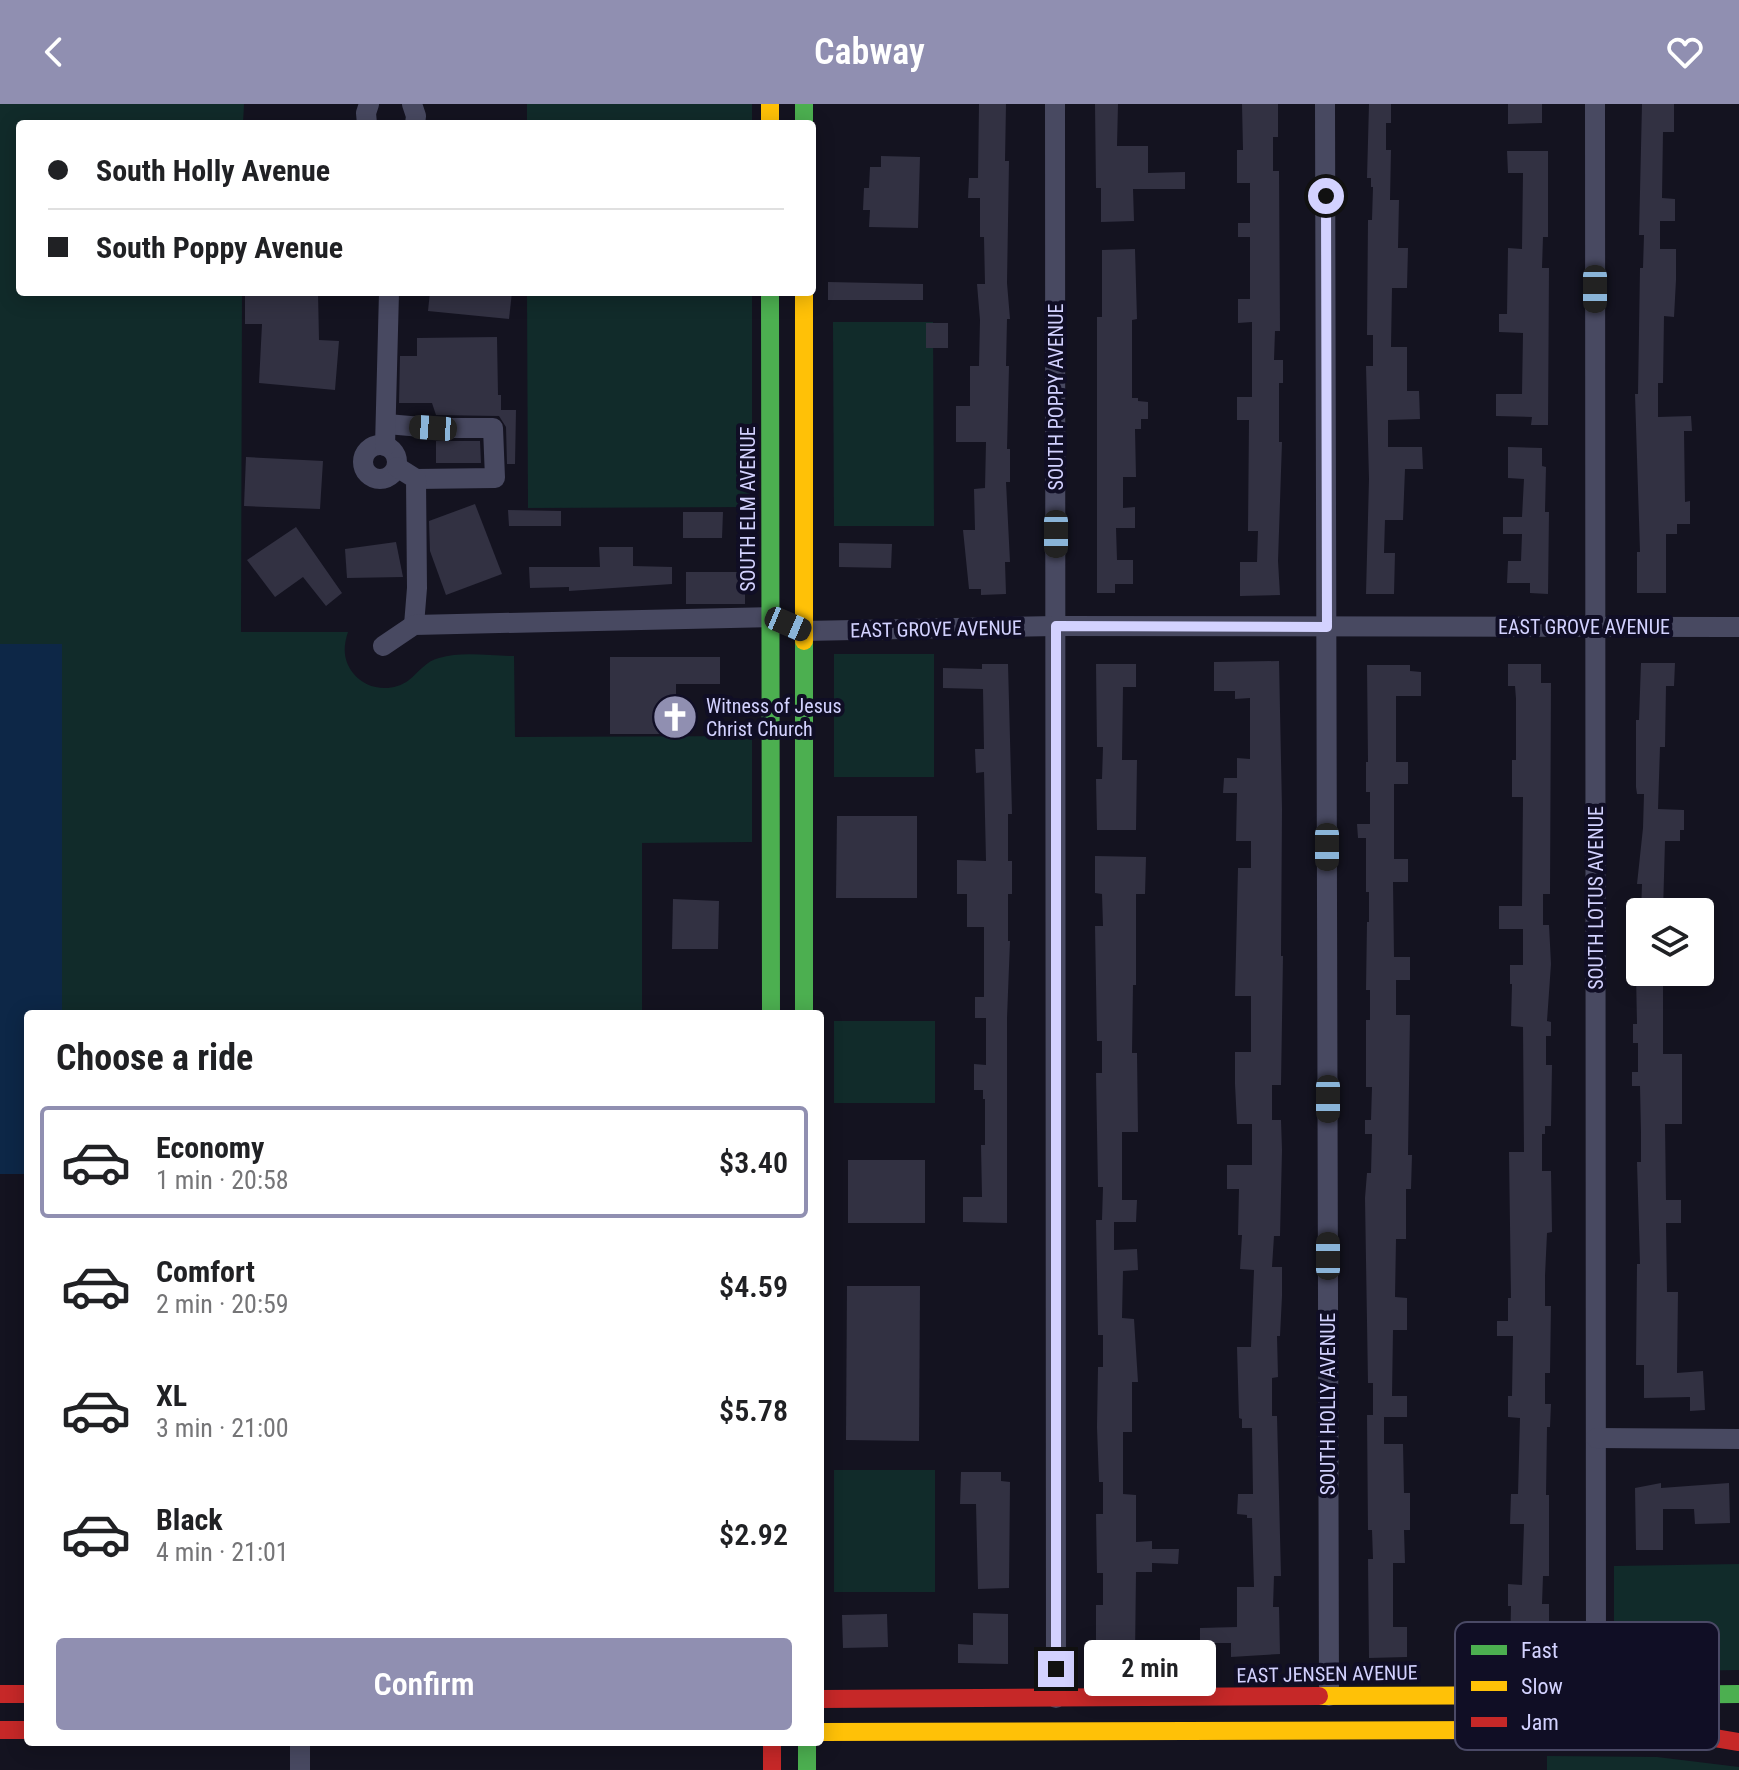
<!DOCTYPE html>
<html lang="en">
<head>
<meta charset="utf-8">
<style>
  :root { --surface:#fff; --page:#f2f2f2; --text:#202124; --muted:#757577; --line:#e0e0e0; --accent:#908fb1 }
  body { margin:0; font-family:"Roboto Condensed",sans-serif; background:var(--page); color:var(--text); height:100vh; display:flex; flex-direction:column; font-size:30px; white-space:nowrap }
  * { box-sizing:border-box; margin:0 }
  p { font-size:26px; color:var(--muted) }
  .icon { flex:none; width:44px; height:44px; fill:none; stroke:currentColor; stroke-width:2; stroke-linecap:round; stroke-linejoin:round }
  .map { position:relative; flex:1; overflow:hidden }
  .sheet { position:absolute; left:24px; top:906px; width:800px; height:736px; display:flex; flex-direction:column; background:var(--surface); border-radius:8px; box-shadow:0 4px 20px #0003 }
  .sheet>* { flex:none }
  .banner { position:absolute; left:16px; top:16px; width:800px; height:176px; border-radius:8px; box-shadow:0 4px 20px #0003; display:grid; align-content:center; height:176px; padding:0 32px; background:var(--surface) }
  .buttons { position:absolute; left:1626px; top:794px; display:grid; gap:16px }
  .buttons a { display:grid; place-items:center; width:88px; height:88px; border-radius:8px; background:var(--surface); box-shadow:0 4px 20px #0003; font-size:40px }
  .end { position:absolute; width:36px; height:36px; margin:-18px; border:10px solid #d3d2ff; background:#111; box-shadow:0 0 0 4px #111 }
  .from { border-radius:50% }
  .bubble { position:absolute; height:56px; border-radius:8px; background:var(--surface); box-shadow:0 4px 20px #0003; font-size:26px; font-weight:600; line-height:56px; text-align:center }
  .car { position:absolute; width:24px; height:48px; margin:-24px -12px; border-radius:10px; box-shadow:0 0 6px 2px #0007; background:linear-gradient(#222 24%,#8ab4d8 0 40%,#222 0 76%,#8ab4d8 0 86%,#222 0) }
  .banner b { display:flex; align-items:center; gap:28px; height:76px; font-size:30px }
  .banner b+b { border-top:2px solid var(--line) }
  .banner i { width:20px; height:20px; background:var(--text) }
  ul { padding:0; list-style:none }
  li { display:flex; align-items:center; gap:24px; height:112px; margin:0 16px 12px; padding:0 16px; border:4px solid transparent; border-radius:8px }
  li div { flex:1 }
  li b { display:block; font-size:30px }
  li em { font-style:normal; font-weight:600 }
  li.on { border-color:var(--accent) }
  li>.icon { width:72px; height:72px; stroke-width:1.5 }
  h2 { padding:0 32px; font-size:36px; line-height:96px }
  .primary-button { display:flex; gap:16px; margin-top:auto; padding:16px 32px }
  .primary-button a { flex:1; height:92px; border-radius:8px; background:var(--accent); color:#fff; font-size:32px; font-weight:600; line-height:92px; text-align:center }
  header { display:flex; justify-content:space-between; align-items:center; height:104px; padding:0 32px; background:var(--accent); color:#fff; font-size:36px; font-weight:600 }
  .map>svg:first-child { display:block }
  .green { fill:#112b2a }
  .water { fill:#0d2747 }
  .building { fill:#323142 }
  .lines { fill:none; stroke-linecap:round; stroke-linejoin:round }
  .street { stroke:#484961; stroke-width:20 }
  .fast { stroke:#4caf50; stroke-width:18 }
  .slow { stroke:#ffc107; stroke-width:18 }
  .jam { stroke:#c62828; stroke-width:18 }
  .route { stroke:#d3d2ff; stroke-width:10 }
  .labels { text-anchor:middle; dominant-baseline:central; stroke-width:8; stroke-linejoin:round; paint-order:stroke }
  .street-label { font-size:20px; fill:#d3d2ff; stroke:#100e25 }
  .poi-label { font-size:20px; fill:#d3d2ff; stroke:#100e25; text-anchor:start }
  .key { fill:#100e25; stroke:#4a4966; stroke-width:2 }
  .key-label { font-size:22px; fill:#d3d2ff }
</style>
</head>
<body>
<header><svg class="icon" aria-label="back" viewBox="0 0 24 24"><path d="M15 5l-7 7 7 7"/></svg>Cabway<svg class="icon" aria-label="heart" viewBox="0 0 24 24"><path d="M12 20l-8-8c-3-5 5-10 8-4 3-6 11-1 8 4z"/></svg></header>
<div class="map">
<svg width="1739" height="1666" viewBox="0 0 1739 1666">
  <rect width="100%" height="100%" fill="#141320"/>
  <g class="green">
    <path d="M0,0h244l-1,20h-223v168h222l-1,340h107c-5,15 -5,28 5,41 13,17 39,20 56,7 10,-8 17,-19 30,-22 23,-7 51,-2 75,-2l1,81 237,-1v106l-110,1v167h110v4h-690v-370h-62z"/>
    <rect x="527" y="0" width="225" height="20"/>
    <path d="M527,188h225v215l-224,1z"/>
    <path d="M833,218h100l1,204h-100z"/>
    <rect x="834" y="550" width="100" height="123"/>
    <rect x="834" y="917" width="101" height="82"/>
    <rect x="834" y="1366" width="101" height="122"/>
    <path d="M1739,1460v106l-112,2 -13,-10v-96z"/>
    <path d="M1547,1652l110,1 82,10v3h-192z"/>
  </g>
  <path class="water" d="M0,540h62v370h-34v160h-28z"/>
  <g class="building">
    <path d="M979,0h27l-1,57h4l-2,122 3,36h-3l-1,47h3l-2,83h3v33h-4l4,80h-5l1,32 -25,1v-6h-12l-6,-59h12l-1,-41 11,-1 1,-46h-30v-36h14v-40h9l1,-46 -3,-36h8l-1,-47h-4v-39h-12l1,-20h9z"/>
    <path d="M1095,0h23l-1,42h31v27l37,-1v17h-52l1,32 -33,1v-34h-5z"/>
    <path d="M1242,0h36v33h-5v34h6l1,160h-5l-1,29h9v23h-4v59h3l-4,119 2,34 -40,1v-34h17l1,-31h-10l1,-111h-12v-23h15v-75l-14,1v-24h12v-62h-12v-14h12v-40h-13v-33h6z"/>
    <path d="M1369,0h22v19h-5v27h5l-1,50h9l-1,48h10l-1,40h-15l-1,59h16v44h12l1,28 -32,1v27h34l1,22h-18l-2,51h-18l-1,33h11l-1,41h-28l3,-115 -3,-113h7v-31h-6l1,-115h4l1,-33h-2v-9h-4z"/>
    <path d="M1508,0h34v19l-34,1z"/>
    <path d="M1642,0h32v28h-11l-1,66 13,1v22h-15v28h16v31l-2,37 -10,-1 -1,67h-5v34l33,-1 1,15h-8l1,71 5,-1v23h-13v10h-11v59h-29v-41h3l-5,-158h3l2,-126h3l1,-33h-5z"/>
    <path d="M1507,47h41v86h-5l-1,31h7l-1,157h-17l1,-8 -36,-1v-22h26l1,-61 -24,-1v-18h8l1,-66 14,1 1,-76h-15z"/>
    <path d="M881,52l39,1 -2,71 -49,-1 1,-17h-7l1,-22h5l1,-21h11z"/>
    <path d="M1135,145l2,70 -5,1v78h6v3l10,1v17h-7v10h-6l1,48h-13v31l12,-1v21h-19l1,32h16v24h-18v9h-18v-276h5v-67z"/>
    <path d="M828,178l95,2v16h-95z"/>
    <path d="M245,188h73l1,48 20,1 -4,49 -76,-7 3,-59h-17z"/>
    <path d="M430,188h82l-3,27 -81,-8z"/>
    <rect x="926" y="219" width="22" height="25"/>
    <path d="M497,233l1,58h3v15h15l-1,54h-8l-1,-37 -7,-11 -63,-1 -4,-12h-33l1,-47h17v-18z"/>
    <path d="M436,337h44l1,22h-45z"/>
    <path d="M1508,343l34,1v18l4,1 -1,45h4l-1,82 -18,-1v-10h-23l1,-22h13l1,-27h-19v-17h19l2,-38 -16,-1z"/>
    <path d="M246,353l77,4 -3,48 -76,-3z"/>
    <path d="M475,400l27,70 -56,21 -16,-44 -1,-30z"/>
    <path d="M508,406l53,1v15h-52z"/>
    <path d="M683,408h40l-1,26h-39z"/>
    <path d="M296,423l46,66 -16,13 -23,-29 -28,20 -28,-37z"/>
    <path d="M396,438l7,35 -56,1 -2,-29z"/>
    <path d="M839,439l53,1 -1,24 -52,-1z"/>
    <path d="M599,443h34v19l39,1v17l-103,7v-4l-39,1 -1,-21h71z"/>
    <rect x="686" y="468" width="59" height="32"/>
    <path d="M610,553h110v27h-44v50h-66z"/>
    <path d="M1279,557l3,148 -1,147h2l-2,129h-9v35h9l1,30 -2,86h-6l-2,31h10v29l-2,40h-3l1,41 -6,1v38h5l4,160h-7l-1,31h6l1,47 -49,3v-14h-31v-15l37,-1v-40h17l-2,-69h-5v-3l-10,-1 1,-20h15l-1,-66h-10v-9l-3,-1 -2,-71h14l3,-77 -14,-1 2,-34h-4l1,-46h-12v-24h25v-41h-15l-2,-40v-32h16v-56h-16l3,-128h13v-27h-15l1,-48h-14l1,-15h13v-20l13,1v-61l-15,1v-8h-21v-29z"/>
    <path d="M1641,559h34l-1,23h-8l-1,61h-5l-2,62 26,1v20h-4v11h-15l-2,71h-22l1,-28h-5l6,-56 1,-34h-7l-1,-7v-67h3z"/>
    <path d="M982,560h26l4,150h-4v47h4v33h-4v47h2l-3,77v205l-44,-1v-25h19l-1,-52h4v-46h-2v-9h-9v-26l12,1v-47h-11v-21h9v-70h-17v-33h-10v-34l29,1 -2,-89 -8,1 -1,-24h9l-1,-60 -40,-1v-20l39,1z"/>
    <path d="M1096,560h40v23h-13l-1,73h15l-1,70h-39l-1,-51h6l1,-32h-6z"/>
    <path d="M1508,560h33v19h10l-1,211h-7v31h6l2,39 -4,57 4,1v14h-5v29h6l-1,61h-6v8h-3v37h9l1,61 -5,1 -2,43v30h6l-1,67h-5v31h6l-1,23h-3l-1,68h3v81h-6l-1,28h7v52h-39l1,-50h-3v-22l14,1 2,-61h-14l1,-30h7l2,-76 -12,-1v-21h4l1,-60h-16v-15h11v-23h3l-2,-146h15l-1,-125 -12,-1 1,-42h-2v-19h13v-36h-24v-23h23l1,-109h-11v-37h4v-61l-1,-13h-7z"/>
    <path d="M1367,561h43v6l11,1v24h-25v66h12v22h-14v75h14v23h-15l1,75h16v23h-14v35h14l-2,140h4l-1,34h-5v50h-10l-1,58 12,1v32h-14l-1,66h15v21h-23v27h19l1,49h6v37h-6l1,33h-12v64h14v30l-38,1 -1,-99h5l-1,-29h-4l-1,-115h6v-32h-5l-3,-185 2,-25h4l1,-39h-7v-14h6l1,-33h-6v-67h4v-30h-4l1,-68h2v-30h-3v-54h-8l-1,-14h13v-32h-4v-30h2z"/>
    <path d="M837,712h80v82h-81z"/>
    <path d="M1095,752l51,1 -1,37h-9v91h-3l-1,68h5l1,79h-16v68h15l-1,22h-22v28l23,-1 1,21 -15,1 -1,47 12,1 4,63h-6v50h-9v62l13,1v47l16,-1v8h27l-1,15 -26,-1v9h-16l-1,85h-39v-52h7v-32h-6l-1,-59h7v-32h-4l-2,-55 1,-60h5v-32h-5l-2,-115h6l1,-33h-5l-2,-114h6v-32h-5l-2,-115h8l-1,-32 -7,-1z"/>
    <path d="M673,795l46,2 -1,48h-46z"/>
    <path d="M1640,868h23v82h19v70h-17l1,76h15v23h-15l1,69h11l-1,81 26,-2 2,39 -15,1v-14l-46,1v-33h-8l1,-101h3l-3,-102h4v-29l-1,-47h-8v-14h6v-29h-5v-19h4l-1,-51z"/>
    <rect x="848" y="1056" width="77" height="63"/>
    <path d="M847,1182h73l-1,155 -73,-1z"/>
    <path d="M961,1368h40v9l9,1 -1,106 -31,1 -2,-85h-16z"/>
    <path d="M1661,1379v5l68,-5 1,40 -35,1 -1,-15h-31v41h-27l-1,-62z"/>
    <path d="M973,1509l35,1v50l-50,-1v-19l15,1z"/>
    <path d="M887,1510l1,33 -45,1 -1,-33z"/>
  </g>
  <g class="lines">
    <g class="street">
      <path d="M412,0l4,12 -1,8"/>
      <path d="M1055,0l1,1594"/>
      <path d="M1325,0l4,1592"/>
      <path d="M1595,0l1,1589"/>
      <path d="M367,20l-1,-11 3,-9"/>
      <path d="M387,320l46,4h60l2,50 -79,1"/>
      <circle cx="380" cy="358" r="17"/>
      <path d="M385,342l4,-154"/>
      <path d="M397,363l19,12 1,109 -3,37"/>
      <path d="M383,542l31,-21 357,-8 33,14 252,-5 683,1"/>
      <path d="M1596,1334l143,1"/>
      <path d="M300,1666v-28"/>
    </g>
    <g class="fast">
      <path d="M804,0v20"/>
      <path d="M770,188l1,722"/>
      <path d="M804,537v373"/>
      <path d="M1632,1591l107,-1"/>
      <path d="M1490,1626h196"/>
      <path d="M807,1638v28"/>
    </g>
    <g class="slow">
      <path d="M770,0v20"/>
      <path d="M804,188v349"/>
      <path d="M1319,1592l313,-1"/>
      <path d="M820,1628l670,-2"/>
    </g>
    <g class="jam">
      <path d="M0,1590h28"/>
      <path d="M820,1595l499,-3"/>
      <path d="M0,1626h28"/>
      <path d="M1667,1626l72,12"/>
      <path d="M772,1638v28"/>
    </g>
  </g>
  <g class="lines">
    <path class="route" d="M1056,1565v-1043l271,1 -1,-431"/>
  </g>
  <defs>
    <g id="church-disc" transform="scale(2.3)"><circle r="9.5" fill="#908fb1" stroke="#100e25"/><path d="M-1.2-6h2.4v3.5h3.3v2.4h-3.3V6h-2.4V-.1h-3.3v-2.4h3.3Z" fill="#fff"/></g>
  </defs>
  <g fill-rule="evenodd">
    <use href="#church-disc" x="675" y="613"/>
  </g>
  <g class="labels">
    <g class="street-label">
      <text transform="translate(1056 293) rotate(-90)">SOUTH POPPY AVENUE</text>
      <text transform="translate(748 405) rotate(-90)">SOUTH ELM AVENUE</text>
      <text x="1584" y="523">EAST GROVE AVENUE</text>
      <text transform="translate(936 525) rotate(-1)">EAST GROVE AVENUE</text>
      <text transform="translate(1596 794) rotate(-90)">SOUTH LOTUS AVENUE</text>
      <text transform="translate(1328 1300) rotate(-90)">SOUTH HOLLY AVENUE</text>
      <text transform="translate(1327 1570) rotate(-1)">EAST JENSEN AVENUE</text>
    </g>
    <g class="poi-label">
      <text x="706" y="602">Witness of Jesus<tspan x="706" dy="23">Christ Church</tspan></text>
    </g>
  </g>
  <rect x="1455" y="1518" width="264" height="128" rx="12" class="key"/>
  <rect x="1471" y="1541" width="36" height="10" fill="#4caf50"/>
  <rect x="1471" y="1577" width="36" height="10" fill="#ffc107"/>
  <rect x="1471" y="1613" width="36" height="10" fill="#c62828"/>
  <g class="key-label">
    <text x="1521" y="1554">Fast</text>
    <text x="1521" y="1590">Slow</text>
    <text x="1521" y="1626">Jam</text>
  </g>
</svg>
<div class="buttons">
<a><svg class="icon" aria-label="layers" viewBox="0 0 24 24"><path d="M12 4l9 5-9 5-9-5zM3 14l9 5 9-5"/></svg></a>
</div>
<i class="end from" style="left:1326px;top:92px"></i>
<i class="end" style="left:1056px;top:1565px"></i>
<div class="bubble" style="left:1084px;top:1536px;width:132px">2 min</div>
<i class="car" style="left:1595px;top:185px;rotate:180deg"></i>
<i class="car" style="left:433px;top:324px;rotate:274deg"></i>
<i class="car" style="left:1056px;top:430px;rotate:180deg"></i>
<i class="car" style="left:788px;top:520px;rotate:113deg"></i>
<i class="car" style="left:1327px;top:743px;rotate:180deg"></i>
<i class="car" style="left:1328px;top:995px;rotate:180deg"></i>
<i class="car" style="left:1328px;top:1152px;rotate:0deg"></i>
<div class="banner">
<b><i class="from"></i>South Holly Avenue</b>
<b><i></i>South Poppy Avenue</b>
</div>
<section class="sheet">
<h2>Choose a ride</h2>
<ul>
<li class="on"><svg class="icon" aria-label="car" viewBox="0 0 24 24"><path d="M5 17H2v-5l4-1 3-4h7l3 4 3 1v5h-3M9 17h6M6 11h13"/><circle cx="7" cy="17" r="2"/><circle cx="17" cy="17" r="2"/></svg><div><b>Economy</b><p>1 min · 20:58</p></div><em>$3.40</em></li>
<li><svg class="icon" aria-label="car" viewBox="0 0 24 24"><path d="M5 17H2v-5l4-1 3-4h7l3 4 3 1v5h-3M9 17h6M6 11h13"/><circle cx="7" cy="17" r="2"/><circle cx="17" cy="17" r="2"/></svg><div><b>Comfort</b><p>2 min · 20:59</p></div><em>$4.59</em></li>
<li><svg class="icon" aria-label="car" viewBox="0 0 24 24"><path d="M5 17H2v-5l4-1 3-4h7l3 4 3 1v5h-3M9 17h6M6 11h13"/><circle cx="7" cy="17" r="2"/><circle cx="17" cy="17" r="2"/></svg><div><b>XL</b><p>3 min · 21:00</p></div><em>$5.78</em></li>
<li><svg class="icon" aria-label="car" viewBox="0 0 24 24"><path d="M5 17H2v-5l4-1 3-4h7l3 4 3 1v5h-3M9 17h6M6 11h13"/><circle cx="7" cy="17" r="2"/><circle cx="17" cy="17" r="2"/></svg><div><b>Black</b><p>4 min · 21:01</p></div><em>$2.92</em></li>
</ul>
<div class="primary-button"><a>Confirm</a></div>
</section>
</div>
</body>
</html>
